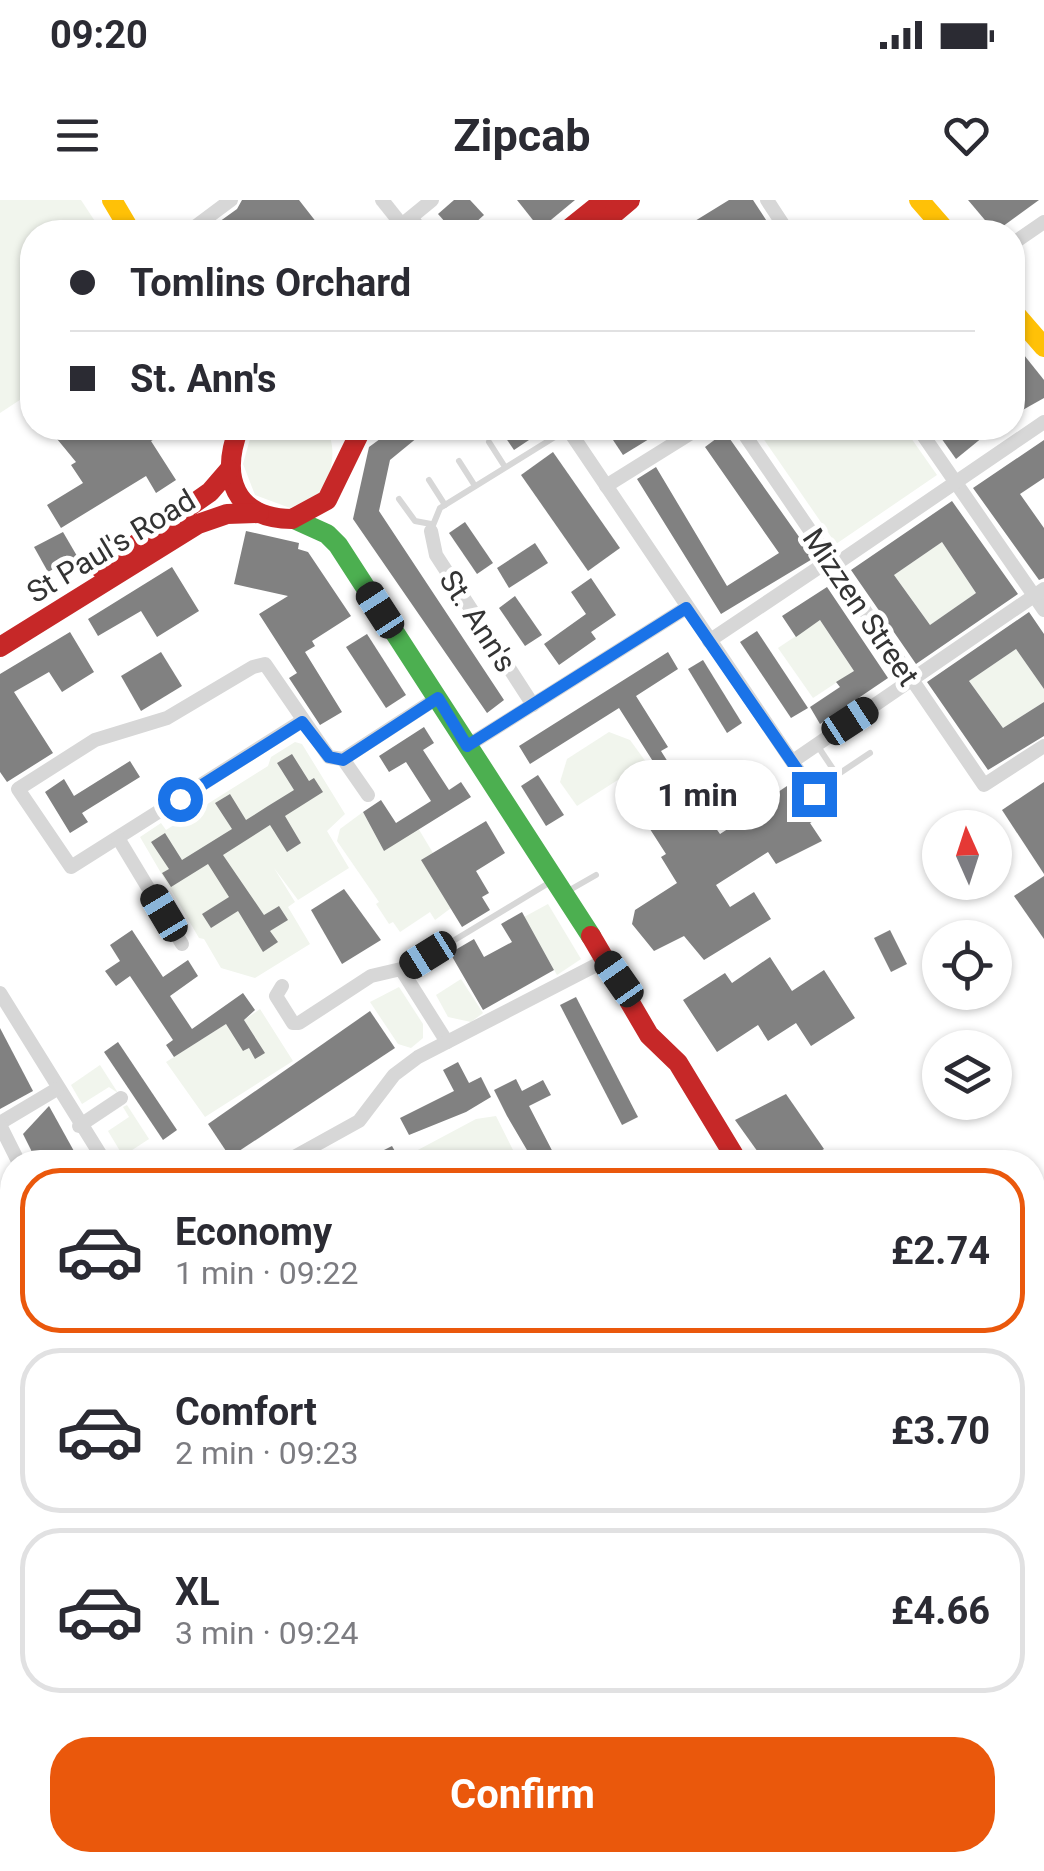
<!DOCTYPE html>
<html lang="en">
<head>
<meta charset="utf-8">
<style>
  :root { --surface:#fff; --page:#f2f2f3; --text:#2b2b33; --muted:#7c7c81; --line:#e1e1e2; --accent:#ea580c }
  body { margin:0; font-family:Roboto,sans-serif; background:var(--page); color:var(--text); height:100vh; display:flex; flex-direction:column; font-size:38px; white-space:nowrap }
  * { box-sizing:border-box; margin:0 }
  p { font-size:32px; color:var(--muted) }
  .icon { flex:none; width:55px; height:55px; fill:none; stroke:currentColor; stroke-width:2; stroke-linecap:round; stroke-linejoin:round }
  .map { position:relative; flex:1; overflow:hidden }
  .panel { position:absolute; left:0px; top:950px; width:1045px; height:722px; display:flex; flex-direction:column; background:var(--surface); border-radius:40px 40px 0 0; box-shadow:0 2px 8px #0004 }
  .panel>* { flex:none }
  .top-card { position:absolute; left:20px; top:20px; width:1005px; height:220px; border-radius:40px; box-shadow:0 2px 8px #0004; display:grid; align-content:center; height:220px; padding:0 50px; background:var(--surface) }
  .needle { width:65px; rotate:357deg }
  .tools { position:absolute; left:922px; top:610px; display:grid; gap:20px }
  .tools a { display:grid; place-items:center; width:90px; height:90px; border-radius:50%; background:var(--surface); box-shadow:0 2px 8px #0004; font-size:50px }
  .end { position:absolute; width:45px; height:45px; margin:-22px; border:12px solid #1a73e8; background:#fff; box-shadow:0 0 0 5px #fff }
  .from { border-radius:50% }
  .bubble { position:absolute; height:70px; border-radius:35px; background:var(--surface); box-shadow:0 2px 8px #0004; font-size:32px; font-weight:700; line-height:70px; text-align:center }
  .car { position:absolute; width:30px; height:60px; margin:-30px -15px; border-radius:12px; box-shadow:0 0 8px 2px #0007; background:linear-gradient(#222 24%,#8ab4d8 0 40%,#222 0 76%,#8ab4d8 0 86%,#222 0) }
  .top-card b { display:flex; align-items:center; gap:35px; height:95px; font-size:38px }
  .top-card b+b { border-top:2px solid var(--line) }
  .top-card i { width:25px; height:25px; background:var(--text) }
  ul { padding:18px 0 0; list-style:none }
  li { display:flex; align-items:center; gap:30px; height:165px; margin:0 20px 15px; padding:0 30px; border:5px solid var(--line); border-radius:40px }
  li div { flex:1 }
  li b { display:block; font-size:38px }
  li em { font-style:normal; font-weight:700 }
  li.on { border-color:var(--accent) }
  li>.icon { width:90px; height:90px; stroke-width:1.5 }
  .cta { display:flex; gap:20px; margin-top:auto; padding:20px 50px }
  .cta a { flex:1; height:115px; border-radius:40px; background:var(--accent); color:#fff; font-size:40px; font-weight:700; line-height:115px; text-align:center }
  .status { display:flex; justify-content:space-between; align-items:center; height:70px; padding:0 50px; background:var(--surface); direction:ltr }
  .status svg { height:28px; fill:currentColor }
  header { display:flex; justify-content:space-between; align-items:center; height:130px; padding:0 50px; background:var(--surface); font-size:45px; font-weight:700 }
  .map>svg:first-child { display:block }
  .green { fill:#f1f5ed }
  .water { fill:#ddebf3 }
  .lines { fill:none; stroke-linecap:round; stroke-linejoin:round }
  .stream { stroke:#ddebf3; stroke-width:4 }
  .building { fill:#818181; fill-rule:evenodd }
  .lane { stroke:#d7d7d7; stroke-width:6 }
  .street { stroke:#d7d7d7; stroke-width:14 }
  .fast { stroke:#4caf50; stroke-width:20 }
  .slow { stroke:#ffc107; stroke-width:20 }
  .jam { stroke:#c62828; stroke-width:20 }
  .route { stroke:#1a73e8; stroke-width:12 }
  .labels { text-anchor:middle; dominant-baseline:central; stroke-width:10; stroke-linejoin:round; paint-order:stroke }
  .street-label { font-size:30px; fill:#333; stroke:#fff }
</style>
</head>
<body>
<div class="status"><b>09:20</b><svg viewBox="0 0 49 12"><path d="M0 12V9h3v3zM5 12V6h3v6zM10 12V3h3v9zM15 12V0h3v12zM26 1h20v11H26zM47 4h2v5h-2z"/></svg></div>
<header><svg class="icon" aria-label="menu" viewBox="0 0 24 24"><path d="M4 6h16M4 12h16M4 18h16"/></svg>Zipcab<svg class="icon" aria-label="heart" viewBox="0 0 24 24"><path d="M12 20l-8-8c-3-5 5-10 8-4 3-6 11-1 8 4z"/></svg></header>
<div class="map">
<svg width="1044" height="1671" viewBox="0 0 1044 1671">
  <rect width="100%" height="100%" fill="#fff"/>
  <g class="green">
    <path d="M0,0h81l21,32h-70v160l-32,21z"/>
    <path d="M253,228h73c12,21 6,48 -8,67l-28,13 -35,-13 -12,-31z"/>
    <path d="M756,228h148l33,47 -101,69z"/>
    <path d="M942,342l34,51 -46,32 -36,-50z"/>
    <path d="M820,420l34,51 -41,27 -35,-50z"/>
    <path d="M1016,449l28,40v13l-41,26 -34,-47z"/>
    <path d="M609,532l21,8 16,22 -69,44 -17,-24 7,-23z"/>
    <path d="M295,542l7,2 43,70 -18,17 22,37 -51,32 -24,-32 21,34 -7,5 22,37 -55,34 -34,-10 -17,-29 -5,-1 -59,-101 21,-14 5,7 102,-64 3,-9z"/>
    <path d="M363,612l21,39 34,-23 15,25 18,55 -16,12 -5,-8 -30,20 -7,-10 -4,2 -13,-20 3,-2 -42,-61 3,-12z"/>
    <path d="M548,704l33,55 -24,16 -33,-58z"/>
    <path d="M461,779l22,34 -12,9 -23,-5 -12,-22z"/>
    <path d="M399,787l24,37v14l-12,10 -13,-4 -28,-42z"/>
    <path d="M260,809l33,52 -88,56 -39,-55 60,-38 18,27 14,-9 -14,-22z"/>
    <path d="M100,865l18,28 -9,-6 -27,17 -11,-19z"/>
    <path d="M127,905l22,34 -26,17 -15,-25 21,-14 -6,-10z"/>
    <path d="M496,916l23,46h-104l1,-11 60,-32z"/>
    <path d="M1044,1287v85l-11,7v-84z"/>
    <path d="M0,1455l12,5v200h449l10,11h-471v-161l9,-10 -9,-9z"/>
  </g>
  <g class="water">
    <path d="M0,1249l12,22v217l-12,-3z"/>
    <path d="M429,1660h112l11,11h-112z"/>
  </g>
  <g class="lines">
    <path class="stream" d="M255,1669l12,-9"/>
  </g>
  <g class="building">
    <path d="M242,0h57l25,32h-119l32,-23z"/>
    <path d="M454,0h16l14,15 -19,17h-11l-16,-18z"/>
    <path d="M517,0h58l-35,29z"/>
    <path d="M729,0h24l21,32h-97z"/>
    <path d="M968,0h71l-44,32z"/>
    <path d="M1012,140l32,40v18l-32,18z"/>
    <path d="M48,228h59l5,8 24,-8h38l-23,13 25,39 -20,13 -10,-17 -85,52 -14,-23 36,-22 -12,-18 5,-3z"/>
    <path d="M395,228h34l-39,32 -11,51 125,189 -17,13 -134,-194 16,-72z"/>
    <path d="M499,228h48l-33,22z"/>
    <path d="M633,228h34l-44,27 -10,-15z"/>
    <path d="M934,228h60l-38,31z"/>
    <path d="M725,232l89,126 -93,56 -84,-135 19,-12 71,119 52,-33 -74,-106z"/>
    <path d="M1044,240v38l-24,16 24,34v50l-5,2 -66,-92z"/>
    <path d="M553,252l67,96 -32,23 -67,-96z"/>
    <path d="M952,301l66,93 -102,70 -65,-94zM942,342l34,51 -46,32 -36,-50z"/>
    <path d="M465,322l28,41 -16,11 -28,-41z"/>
    <path d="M246,331l53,12 -1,6 10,3 43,64 -39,25 3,5 -10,6 37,60 -22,13 -31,-47 8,-5 -38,-59 29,-18 -54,-12z"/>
    <path d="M63,332l14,24 -29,16 -14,-25z"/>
    <path d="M535,343l13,20 -39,25 -12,-20z"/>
    <path d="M172,367l27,44 -42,26 -16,-26 -43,25 -10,-17z"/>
    <path d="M591,378l25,37 -25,17 5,7 -37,26 -15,-21 42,-30 -15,-22z"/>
    <path d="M827,387l61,91 -68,46 -10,-17 30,-20 -4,-5 18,-11 -34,-51 -24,17 -14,-21z"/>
    <path d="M515,396l27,39 -17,11 -26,-38z"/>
    <path d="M1029,412l15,22v55l-28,-40 -47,32 34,47 41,-26v34l-56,34 -61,-88z"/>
    <path d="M757,431l51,77 -17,10 -51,-76z"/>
    <path d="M70,432l24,40 -32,20 -13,-20 -35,20 39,61 -46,29 -7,-10v-98z"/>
    <path d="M367,434l39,61 -20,13 -40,-61z"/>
    <path d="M161,452l21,34 -41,25 -20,-35z"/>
    <path d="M668,452l10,17 -42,27 32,51 -7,4 50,79 4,-3 5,7 57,-37 -2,-3 12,-8 15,24 16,-6 7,10 -15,9 12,18 -46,23 -8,-12 -52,33 14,22 24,-15 17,27 -67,41 -20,-24 -30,15 -22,-27 3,-14 42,-27 -16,-26 5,-3 -45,-70 33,-21 -35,-55 -89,56 -11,-18z"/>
    <path d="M703,460l39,63 -15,10 -39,-64z"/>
    <path d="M424,527l10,16 -11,7 26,40 12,-8 10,15 -87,54 -21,-39 18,-12 15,23 35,-22 -25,-39 -17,10 -10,-16z"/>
    <path d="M292,554l17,27 5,-3 9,14 -38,24 16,27 -14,9 -17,-27 -47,30 41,60 15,-9 9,14 -18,11 8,11 -15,10 -25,-41 -27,17 -9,-14 27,-17 -21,-33 -37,23 -9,-14 7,-4 -18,-27 14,-9 17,27 50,-31 -17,-26 15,-9 16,26 22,-14 26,-16 -17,-27z"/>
    <path d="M130,561l10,16 -58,36 6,9 -18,11 -25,-41 19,-13 10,17z"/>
    <path d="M538,575l26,40 -18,11 -25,-40z"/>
    <path d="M1044,582v92l-42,-64z"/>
    <path d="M486,621l19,32 -29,18 13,22 -7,4 8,13 -28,17 -41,-67z"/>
    <path d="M1044,676v63l-30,-43z"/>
    <path d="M344,689l37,51 -39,24 -31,-54z"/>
    <path d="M522,712l32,58 -71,40 -33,-57 24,-14 10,18 28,-15 -11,-18z"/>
    <path d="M132,730l31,47 25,-17 10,16 -28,20 22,33 51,-36 12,17 -11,10 21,33 -10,6 -6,-11 -6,3 -17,-27 -52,33 -8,-12 7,-5 -43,-64 -14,10 -11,-15 15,-10 -10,-16z"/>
    <path d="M890,730l17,34 -16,8 -17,-34z"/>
    <path d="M770,757l22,34 32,-21 31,48 -44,28 -15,-23 -28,18 -10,-16 -41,27 -34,-52 42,-27 7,10z"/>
    <path d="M576,797l62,120 -16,8 -62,-120z"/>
    <path d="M370,811l25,37 -165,109 -22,-33z"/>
    <path d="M0,828l33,63 -33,18z"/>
    <path d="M118,842l59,88 -14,10 -59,-88z"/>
    <path d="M458,862l11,21 12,-6 10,20 -25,15 -57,23 -9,-17 54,-27 -11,-21z"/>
    <path d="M516,879l6,12 21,-11 8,15 -22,11 29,56h-24l-27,-46 -13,-26z"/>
    <path d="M786,894l38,55 -21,13h-38l-30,-42z"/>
    <path d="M49,906l31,56h-43l-14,-28z"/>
    <path d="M392,946l9,16h-41z"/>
    <path d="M12,1153v39l-12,-2v-32z"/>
    <path d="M1044,1484v137l-12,5v-136z"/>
    <path d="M777,1660h174l-25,11h-145z"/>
  </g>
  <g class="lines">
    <g class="lane">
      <path d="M489,242l16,25"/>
      <path d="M459,261l16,25"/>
      <path d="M429,280l16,25"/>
      <path d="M399,299l16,22 16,3"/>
      <path d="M431,330l9,-22 126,-78"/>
      <path d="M817,545l20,30 33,-22"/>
      <path d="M568,691l28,-16"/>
      <path d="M405,770l147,-89"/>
      <path d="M1032,1275l12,-7"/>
    </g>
    <g class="street">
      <path d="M382,0l20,25"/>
      <path d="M767,0l21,32"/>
      <path d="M411,18l12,14"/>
      <path d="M188,32l43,-32"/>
      <path d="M393,32l39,-32"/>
      <path d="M1012,44l32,-22"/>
      <path d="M740,228l244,357 60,-39"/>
      <path d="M918,228l126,182"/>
      <path d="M568,229l246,365"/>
      <path d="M606,286l93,-58"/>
      <path d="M431,331l5,24 97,150"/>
      <path d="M709,441l109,-73 15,-2 211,-144"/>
      <path d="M302,521l-231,146 -53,-78 77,-49 72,-22 86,-51 12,-3 64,93 14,2 94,-61"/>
      <path d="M467,546l219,-138"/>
      <path d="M343,559l25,36"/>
      <path d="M793,561l251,-172"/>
      <path d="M118,638l64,106"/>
      <path d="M282,786l-6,10 17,27h6l72,-47 30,-7 46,73"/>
      <path d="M0,793l105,169"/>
      <path d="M0,923l57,-34"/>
      <path d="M0,925l17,34"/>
      <path d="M79,926l42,-28"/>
      <path d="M285,962l74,-41 35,-46 24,-18 188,-97"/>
      <path d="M1044,1218l-5,17 5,13"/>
      <path d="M1032,1390l12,-5"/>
    </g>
    <g class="fast">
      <path d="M296,320l31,14 11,11 253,391"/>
      <path d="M1032,1671l12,-5"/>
    </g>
    <g class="slow">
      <path d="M112,0l19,32"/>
      <path d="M919,0l28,32"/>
      <path d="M1012,110l32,37"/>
      <path d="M1032,1418l12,18"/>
    </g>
    <g class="jam">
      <path d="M565,32l40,-32"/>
      <path d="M592,32l38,-32"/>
      <path d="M239,228c-19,49 -5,90 53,91l35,-19 35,-72"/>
      <path d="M101,369l109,-77 19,-22"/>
      <path d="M0,447l198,-123 29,-10 32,-1"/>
      <path d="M591,736l58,99 29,28 60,99"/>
    </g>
  </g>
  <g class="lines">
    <path class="route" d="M180,599l122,-77 27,35 14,3 95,-62 29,48 219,-138 128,186"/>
  </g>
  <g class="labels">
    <g class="street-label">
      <text transform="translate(111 346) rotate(-31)">St Paul's Road</text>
      <text transform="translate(861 407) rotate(56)">Mizzen Street</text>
      <text transform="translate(478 421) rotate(57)">St. Ann's</text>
    </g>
  </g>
</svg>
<div class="tools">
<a><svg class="needle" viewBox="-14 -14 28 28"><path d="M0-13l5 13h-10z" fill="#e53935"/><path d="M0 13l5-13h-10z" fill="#7c7c81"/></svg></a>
<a><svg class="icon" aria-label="locate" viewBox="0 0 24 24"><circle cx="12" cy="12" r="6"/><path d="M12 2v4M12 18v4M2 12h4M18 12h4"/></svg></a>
<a><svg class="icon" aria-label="layers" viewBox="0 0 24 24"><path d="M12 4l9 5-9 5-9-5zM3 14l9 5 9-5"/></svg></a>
</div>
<i class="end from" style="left:180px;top:599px"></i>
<i class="end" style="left:814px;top:594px"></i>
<div class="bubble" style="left:615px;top:560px;width:165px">1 min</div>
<i class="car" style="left:380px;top:410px;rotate:327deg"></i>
<i class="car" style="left:850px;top:521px;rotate:57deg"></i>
<i class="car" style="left:164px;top:713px;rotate:329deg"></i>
<i class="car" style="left:428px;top:755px;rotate:238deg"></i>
<i class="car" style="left:619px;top:779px;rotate:325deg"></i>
<div class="top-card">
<b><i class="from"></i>Tomlins Orchard</b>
<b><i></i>St. Ann's</b>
</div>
<section class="panel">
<ul>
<li class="on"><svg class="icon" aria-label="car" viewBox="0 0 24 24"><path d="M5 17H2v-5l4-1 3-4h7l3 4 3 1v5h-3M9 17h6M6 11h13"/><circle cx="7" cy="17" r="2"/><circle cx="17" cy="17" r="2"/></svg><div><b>Economy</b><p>1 min · 09:22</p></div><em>£2.74</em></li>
<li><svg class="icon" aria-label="car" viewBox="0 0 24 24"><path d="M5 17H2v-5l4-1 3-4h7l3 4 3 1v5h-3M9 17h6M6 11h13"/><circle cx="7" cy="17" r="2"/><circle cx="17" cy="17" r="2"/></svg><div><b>Comfort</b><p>2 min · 09:23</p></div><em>£3.70</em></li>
<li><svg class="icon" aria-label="car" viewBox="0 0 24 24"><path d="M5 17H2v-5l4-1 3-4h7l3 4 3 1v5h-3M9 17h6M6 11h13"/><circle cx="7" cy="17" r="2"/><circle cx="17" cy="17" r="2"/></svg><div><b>XL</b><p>3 min · 09:24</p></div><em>£4.66</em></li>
</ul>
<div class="cta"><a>Confirm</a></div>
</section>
</div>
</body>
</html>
